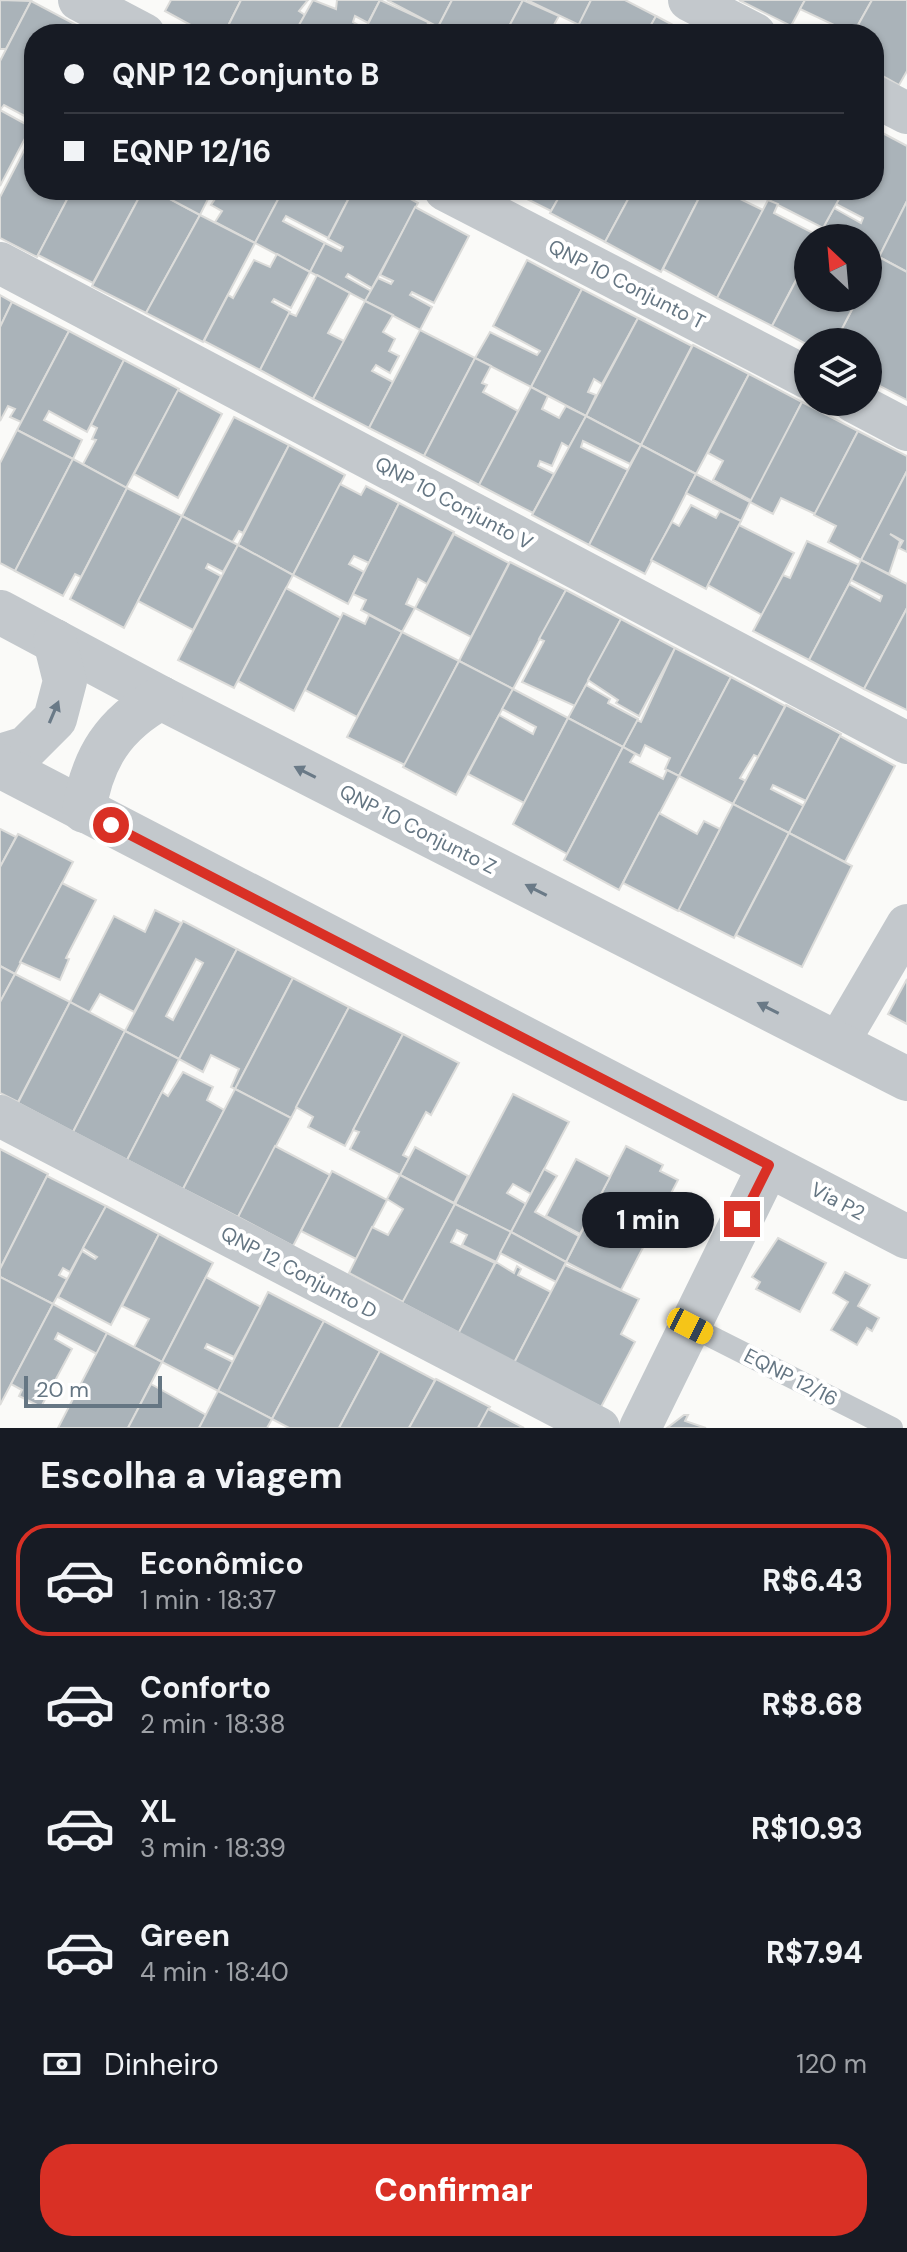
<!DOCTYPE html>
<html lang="pt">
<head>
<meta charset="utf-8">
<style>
  :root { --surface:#171b24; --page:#20242c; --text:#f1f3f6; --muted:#9ea1a6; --line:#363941; --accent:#d93025 }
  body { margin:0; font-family:"DM Sans",sans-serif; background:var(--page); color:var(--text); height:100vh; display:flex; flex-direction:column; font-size:30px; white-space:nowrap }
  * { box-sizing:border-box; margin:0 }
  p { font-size:26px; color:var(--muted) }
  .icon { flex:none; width:44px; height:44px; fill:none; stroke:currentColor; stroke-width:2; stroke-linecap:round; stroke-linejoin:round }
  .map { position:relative; height:1428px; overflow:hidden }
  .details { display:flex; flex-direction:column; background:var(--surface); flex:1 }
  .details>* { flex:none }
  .hud { position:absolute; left:24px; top:24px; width:860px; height:176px; border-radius:32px; box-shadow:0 2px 6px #0004; display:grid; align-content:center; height:176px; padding:0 40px; background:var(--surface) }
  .needle { width:52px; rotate:334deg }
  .buttons { position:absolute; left:794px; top:224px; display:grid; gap:16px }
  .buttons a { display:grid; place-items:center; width:88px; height:88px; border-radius:50%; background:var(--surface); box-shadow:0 2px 6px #0004; font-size:40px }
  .scale { position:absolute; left:24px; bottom:20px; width:138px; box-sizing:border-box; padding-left:8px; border:4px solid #657683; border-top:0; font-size:22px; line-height:28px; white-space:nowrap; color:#657683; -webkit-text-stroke:6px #fff; paint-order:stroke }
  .end { position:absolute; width:36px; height:36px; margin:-18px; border:10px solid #d93025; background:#fff; box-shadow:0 0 0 4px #fff }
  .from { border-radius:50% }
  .bubble { position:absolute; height:56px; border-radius:28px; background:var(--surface); box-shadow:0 2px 6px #0004; font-size:26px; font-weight:800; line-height:56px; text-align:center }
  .car { position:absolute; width:24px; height:48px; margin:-24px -12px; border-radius:10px; box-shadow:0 0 6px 2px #0007; background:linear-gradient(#f5c518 24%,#345 0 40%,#f5c518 0 76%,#345 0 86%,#f5c518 0) }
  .hud b { display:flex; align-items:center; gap:28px; height:76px; font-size:30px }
  .hud b+b { border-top:2px solid var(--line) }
  .hud i { width:20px; height:20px; background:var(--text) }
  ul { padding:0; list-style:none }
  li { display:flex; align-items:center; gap:24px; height:112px; margin:0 16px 12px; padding:0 24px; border:4px solid transparent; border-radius:32px }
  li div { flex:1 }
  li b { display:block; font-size:30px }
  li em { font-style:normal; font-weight:800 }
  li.on { border-color:var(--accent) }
  li>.icon { width:72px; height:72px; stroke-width:1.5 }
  h2 { padding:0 40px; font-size:36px; line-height:96px }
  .pay { display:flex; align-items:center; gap:20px; height:88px; padding:0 40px; font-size:30px }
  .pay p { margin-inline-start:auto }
  .action { display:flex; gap:16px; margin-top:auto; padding:16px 40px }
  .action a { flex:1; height:92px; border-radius:32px; background:var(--accent); color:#fff; font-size:32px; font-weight:800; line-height:92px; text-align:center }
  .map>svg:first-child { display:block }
  .building { fill:#aab3b9; stroke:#dcdcda; stroke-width:2; fill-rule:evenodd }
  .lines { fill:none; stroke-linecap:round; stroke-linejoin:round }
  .service { stroke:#c3c8cc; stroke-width:22 }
  .minor { stroke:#c3c8cc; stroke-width:42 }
  .tertiary { stroke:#c3c8cc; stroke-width:44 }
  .oneway { fill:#6a7a87 }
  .route { stroke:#d93025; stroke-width:10 }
  .labels { text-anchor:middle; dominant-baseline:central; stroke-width:8; stroke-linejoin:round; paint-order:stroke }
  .street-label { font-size:20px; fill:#657683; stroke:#fff }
</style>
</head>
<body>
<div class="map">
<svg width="907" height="1428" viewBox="0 0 907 1428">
  <rect width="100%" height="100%" fill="#fafaf8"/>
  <g class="building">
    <path d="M0,0l31,1 -25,48h-6z"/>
    <path d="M171,0h70l-17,34h-17l-42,-23z"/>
    <path d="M241,0h67l-9,11 6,4 -11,19h-70z"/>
    <path d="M313,0l23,9 1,-9h43l-12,23 -13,-7 -2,6 12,7 -2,5h-69z"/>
    <path d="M380,0l48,22 -2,12h-63z"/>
    <path d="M387,0h65l-14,27z"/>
    <path d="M452,0h71l-18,34h-53l-14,-7z"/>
    <path d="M523,0l36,16 -8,14 8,4h-54z"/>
    <path d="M527,0h64l-12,25z"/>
    <path d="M591,0h34l31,16 -10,18h-72z"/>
    <path d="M739,0h66l-14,26z"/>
    <path d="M805,0h67l-19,34 -53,-25z"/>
    <path d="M872,0h35v71l-8,14 -25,-14v-37h-21z"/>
    <path d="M31,1l55,29 -3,4h-49v87l-30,-16 -4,5v-49z"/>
    <path d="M656,16l34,18h-44z"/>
    <path d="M0,110l31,17 -31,59z"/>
    <path d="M875,129l32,17v55l-28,56 -11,-6v-13h-26l-19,-10 11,-20 27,15 2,-5 -27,-14 8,-14h30z"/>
    <path d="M34,131v59h38l-35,67 -37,-19v-41z"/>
    <path d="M72,190h71l-50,93 -55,-28z"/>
    <path d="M143,190h10l47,25 -54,98 -54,-27z"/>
    <path d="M153,190h42l14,7 -9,18z"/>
    <path d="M221,190h62l-28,53 -40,-21 7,-11 -11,-6z"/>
    <path d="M283,190h70l-25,48 -42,-22 -3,5 42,22 -15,29 -55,-29z"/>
    <path d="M353,190h41l24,13 -46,85 -24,-14 -2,3 25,14 -6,10 -55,-29 15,-29 16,8 2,-4 -15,-8z"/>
    <path d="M509,190h54l-12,21z"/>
    <path d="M563,190h70l-28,52 -55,-29z"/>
    <path d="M633,190h70l-42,82 -56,-30z"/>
    <path d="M703,190h34l-3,6 29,14 -46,88 -54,-29z"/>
    <path d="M774,190h70l-21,38 -55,-28z"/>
    <path d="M768,200l10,4 -4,9 45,23 -11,2v19l-36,69 -55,-28z"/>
    <path d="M907,201v71l-28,-15z"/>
    <path d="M415,207l54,29 -35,67 -22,-11 -2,3 22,12 -12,23 -55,-29 13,-23 13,6 2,-3 -13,-6z"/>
    <path d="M200,215l55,28 -52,99 -57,-29z"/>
    <path d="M277,254l33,18 -19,36 -17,-9 -2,3 18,10 -30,58 -56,-29 24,-46 5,3 21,-38 16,7z"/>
    <path d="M879,257l28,15v128l-39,-20v-38h-33l23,-44h10v-21z"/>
    <path d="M808,258v40h50l-23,44h-27v3l-36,-19z"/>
    <path d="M527,260l55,29 -51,98 -56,-29 15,-26 47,23 3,-4 -47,-25z"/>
    <path d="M317,275l33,18 -22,40 16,8 -31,58 -53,-29 29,-57 7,3z"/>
    <path d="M582,289l56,29 -36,66 -8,-5 -6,13 8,3 -10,21 -55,-29z"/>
    <path d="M0,295l12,7 -12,25z"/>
    <path d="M365,301l28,14 -10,17 12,7 -6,12 10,5 -9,17 -14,-8 -4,6 21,11 -24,46 -56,-29z"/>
    <path d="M12,302l57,29 -48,91 -11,-5 5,-8 -7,-3 -8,15v-94z"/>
    <path d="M638,318l54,28 -51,99 -55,-29z"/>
    <path d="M420,330l55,28 -51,98 -55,-28z"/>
    <path d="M69,331l55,29 -37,72 -38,-21 -5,9 38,20 -9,19 -56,-29z"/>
    <path d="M693,345l56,29 -53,100 -55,-29z"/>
    <path d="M475,358l16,8 -9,17 5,2 -4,7 35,19 -39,74 -55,-29z"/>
    <path d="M124,360l55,29 -53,99 -43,-24 13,-24 -4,-1 5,-11 -6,-3z"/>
    <path d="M749,374l53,28 -50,99 -39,-21 10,-19 -15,-8z"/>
    <path d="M531,387l17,9 -6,13 17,9 7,-12 20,10 -17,31 -7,-4 -10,23 -12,-5 -2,5 16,8 -21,39 -54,-28z"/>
    <path d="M178,390l44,24 -44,84 -44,-24z"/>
    <path d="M802,402l56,29 -43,83 -34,-16 -8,16 -23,-12z"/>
    <path d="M586,416l55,29 -11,19 -47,-23 -2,6 47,23 -39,75 -57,-30z"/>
    <path d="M234,417l55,28 -46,88 -4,-2 -7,12 -50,-27z"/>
    <path d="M17,430l56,29 -58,112 -15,-8v-100z"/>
    <path d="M858,431l49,25v15l-46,89 -33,-18 8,-16 -22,-11z"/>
    <path d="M289,445l56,30 -52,100 -55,-30z"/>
    <path d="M641,445l55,29 -51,100 -56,-29z"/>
    <path d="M73,459l54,29 -46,89 -6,-3 -12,22 -48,-25z"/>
    <path d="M907,471v81l-8,-4 4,-7 -13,-7 10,7 -11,33 -28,-14z"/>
    <path d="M696,474l54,28 -9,19 -55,-28z"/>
    <path d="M340,484l21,11 5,-9 33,17 -30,60 -15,-7 -5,8 15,8 -16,32 -55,-29z"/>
    <path d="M127,488l55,28 -58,112 -54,-29z"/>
    <path d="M399,503l55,29 -27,52 -9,-5 -12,25 9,4 -13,24 -41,-22 5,-10 -13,-6z"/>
    <path d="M691,505l25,13 4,-7 21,10 -35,68 -55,-29 21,-38 7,4z"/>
    <path d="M182,516l56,29 -15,27 -15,-8 -2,4 15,8 -28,54 -55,-29z"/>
    <path d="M739,525l55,28 -32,62 -54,-30z"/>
    <path d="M454,534l55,29 -38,74 -56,-29z"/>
    <path d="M807,541l52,24 -50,95 -56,-29 30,-56 7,3z"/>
    <path d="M238,545l55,30 -59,113 -56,-28z"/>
    <path d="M861,560l46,24v24l-43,81 -55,-29 40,-76 31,17 2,-5 -31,-16z"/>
    <path d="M510,562l56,28 -53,99 -54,-28z"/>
    <path d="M286,588l55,30 -47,93 -56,-30z"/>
    <path d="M566,590l55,29 -46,87 -53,-24 22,-41 -5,-2z"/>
    <path d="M907,608v102l-43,-21z"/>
    <path d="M343,613l22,11 4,-9 33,17 -45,85 -52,-27z"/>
    <path d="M621,619l54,29 -36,68 -23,-13 2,-3 -30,-20z"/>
    <path d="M402,632l57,29 -54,104 -58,-28z"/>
    <path d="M675,648l56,29 -52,99 -14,-7 5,-11 -25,-13 -5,11 -17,-9 14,-27 4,2z"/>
    <path d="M459,661l54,28 -57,106 -53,-28z"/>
    <path d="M731,677l54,29 -27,51 -4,-2 -14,23 6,3 -13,23 -54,-28z"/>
    <path d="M586,685l24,14 -2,4 30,16 -15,28 -55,-29z"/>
    <path d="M513,689l55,29 -44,85 -56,-29 31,-59 34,19 3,-7 -34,-18z"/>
    <path d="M786,705l55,29 -35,67 -33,-16 -2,4 33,17 -15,27 -56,-29z"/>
    <path d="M568,718l55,29 -56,107 -54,-30z"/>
    <path d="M840,736l55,30 -50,96 -56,-29z"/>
    <path d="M623,747l12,7 -5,8 33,17 4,-9 12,6 -60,114 -55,-30z"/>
    <path d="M733,804l56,29 -55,105 -56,-28z"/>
    <path d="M659,813l38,21 7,-13 16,8 -42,82 -55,-28z"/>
    <path d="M0,829l16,8 -16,30z"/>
    <path d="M789,833l63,33 -50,101 -66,-32z"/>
    <path d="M18,834l55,28 -58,112 -15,-8v-99z"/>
    <path d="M62,883l34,17 -30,58 3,1 -9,21 -40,-18z"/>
    <path d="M155,910l26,13 -47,89 -34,-18 -11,19 -19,-11 44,-86 31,16z"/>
    <path d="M183,921l54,28 -58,110 -54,-28zM196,959l7,4 -30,57 -7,-4z"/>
    <path d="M237,949l56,29 -58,111 -4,-2 8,-18 -28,-14 -8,17 -24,-13z"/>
    <path d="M0,966l15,8 -15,28z"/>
    <path d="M15,974l55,28 -52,100 -18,-9v-91z"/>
    <path d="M293,978l56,29 -58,111 -56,-29z"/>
    <path d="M907,979v45l-19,-10z"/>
    <path d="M70,1002l55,29 -52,101 -55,-29z"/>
    <path d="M349,1007l54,27 -58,112 -37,-19 5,-10 -17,-10z"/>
    <path d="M125,1031l54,28 -52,101 -54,-28z"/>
    <path d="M403,1034l56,29 -28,52 -5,-3 -23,43 6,3 -9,17 -50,-26 9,-17 -6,-2z"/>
    <path d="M183,1072l30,15 -6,13 17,10 -41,79 -56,-29 35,-68 6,4z"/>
    <path d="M235,1089l56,29 -53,99 -55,-28z"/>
    <path d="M513,1094l56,28 -38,72 -18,-10 -6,9 19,11 -15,28 -56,-28z"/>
    <path d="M275,1146l55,29 -37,71 -55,-29z"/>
    <path d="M626,1146l37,19 -3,6 18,9 -57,110 -55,-28z"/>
    <path d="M415,1147l53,29 -14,27 -54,-28z"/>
    <path d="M0,1149l48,25 -48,95z"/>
    <path d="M576,1159l34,18 -30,57 -34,-18z"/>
    <path d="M544,1169l13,7 -22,36 44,24 -13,26 -55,-30z"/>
    <path d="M332,1171l55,29 -31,59 -55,-28z"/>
    <path d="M400,1175l55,29 -52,98 -54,-29 23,-46 16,8 15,-26 -16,-10z"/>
    <path d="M47,1176l59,30 -36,66 -7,-4 -4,7 8,4 -14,25 -53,-27v-8z"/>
    <path d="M455,1204l56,28 -15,30 -34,-17 5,-10 -10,-5 -6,12 44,21 -36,70 -57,-30z"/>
    <path d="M106,1206l53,28 -48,91 -53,-28 24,-46 13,8 2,-2 -14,-9z"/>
    <path d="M511,1232l55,30 -10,20 -56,-29z"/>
    <path d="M159,1234l54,29 -51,99 -28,-15 15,-28 -27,-13z"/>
    <path d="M778,1238l48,25 -26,49 -44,-23 4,-7 -8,-5z"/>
    <path d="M496,1262l18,11 3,-7 4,3 -3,6 33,17 -37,71 -56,-29z"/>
    <path d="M565,1265l74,34 -18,35 14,8 -34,65 -87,-44z"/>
    <path d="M845,1272l25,13 -12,21 21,12 -7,13 -5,-3 -10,17 -26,-15 17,-28 -15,-9z"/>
    <path d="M0,1277l53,27 -53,101z"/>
    <path d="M206,1277l55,30 -27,50 -27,-13 -2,4 28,14 -15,29 -56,-29z"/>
    <path d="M268,1292l56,29 -52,98 -54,-28z"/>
    <path d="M53,1304l54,29 -10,21 -39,-21 -3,6 17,10 -31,58 -22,-11 3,-6 -11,-6z"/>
    <path d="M324,1321l56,30 -41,77h-50l-17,-9z"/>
    <path d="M107,1333l55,29 -34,66h-70z"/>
    <path d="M380,1351l55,29 -26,48h-70z"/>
    <path d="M436,1379l54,28 -12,21h-69z"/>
    <path d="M151,1384l55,31 -7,13h-71z"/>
    <path d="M218,1391l54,28 -5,9h-68z"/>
    <path d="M488,1409l36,19h-46z"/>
    <path d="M684,1415h4l-3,6 21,7h-39z"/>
  </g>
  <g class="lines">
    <path class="service" d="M690,1326l202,102"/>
    <g class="minor">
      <path d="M79,0l65,34"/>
      <path d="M689,0l66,34"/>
      <path d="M874,96l33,17"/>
      <path d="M445,190l363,188"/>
      <path d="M0,263l907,480"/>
      <path d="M854,402l53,28"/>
      <path d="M838,1043l69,-118"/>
      <path d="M0,1116l599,312"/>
      <path d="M640,1428l129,-263"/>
    </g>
    <g class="tertiary">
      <path d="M0,612l161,86 746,381"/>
      <path d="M0,756l26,-8 29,-29 10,-38 -10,-40"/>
      <path d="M0,766l907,471"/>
      <path d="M84,811c8,-53 30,-87 77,-113"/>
    </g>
  </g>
  <defs><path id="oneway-solid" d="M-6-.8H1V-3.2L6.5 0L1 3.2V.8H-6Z" transform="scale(2)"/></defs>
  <g class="oneway">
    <use href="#oneway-solid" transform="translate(54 712) rotate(-67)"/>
    <use href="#oneway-solid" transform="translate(305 772) rotate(-153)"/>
    <use href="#oneway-solid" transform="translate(536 890) rotate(-153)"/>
    <use href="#oneway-solid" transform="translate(768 1008) rotate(-153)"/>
  </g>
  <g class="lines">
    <path class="route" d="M111,825l658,340 -27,54"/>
  </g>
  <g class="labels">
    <g class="street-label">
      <text transform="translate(627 284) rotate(27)">QNP 10 Conjunto T</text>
      <text transform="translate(454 503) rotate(28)">QNP 10 Conjunto V</text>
      <text transform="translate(418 829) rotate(27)">QNP 10 Conjunto Z</text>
      <text transform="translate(838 1201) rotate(28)">Via P2</text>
      <text transform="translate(299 1272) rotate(28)">QNP 12 Conjunto D</text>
      <text transform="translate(791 1377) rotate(27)">EQNP 12/16</text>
    </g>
  </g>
</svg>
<div class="buttons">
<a><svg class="needle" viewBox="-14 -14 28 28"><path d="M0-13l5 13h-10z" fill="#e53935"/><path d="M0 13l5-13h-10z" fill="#9ea1a6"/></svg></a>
<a><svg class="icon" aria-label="layers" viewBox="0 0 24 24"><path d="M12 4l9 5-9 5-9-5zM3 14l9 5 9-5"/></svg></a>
</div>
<div class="scale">20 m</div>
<i class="end from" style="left:111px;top:825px"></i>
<i class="end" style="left:742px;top:1219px"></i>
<div class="bubble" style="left:582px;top:1192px;width:132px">1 min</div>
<i class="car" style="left:690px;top:1326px;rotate:117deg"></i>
<div class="hud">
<b><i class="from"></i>QNP 12 Conjunto B</b>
<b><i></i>EQNP 12/16</b>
</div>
</div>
<section class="details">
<h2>Escolha a viagem</h2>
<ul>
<li class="on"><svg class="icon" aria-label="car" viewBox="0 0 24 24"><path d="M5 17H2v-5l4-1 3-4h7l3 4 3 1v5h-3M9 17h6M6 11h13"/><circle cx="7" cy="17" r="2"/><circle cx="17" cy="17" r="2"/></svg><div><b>Econômico</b><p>1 min · 18:37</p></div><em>R$6.43</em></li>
<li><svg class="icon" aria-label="car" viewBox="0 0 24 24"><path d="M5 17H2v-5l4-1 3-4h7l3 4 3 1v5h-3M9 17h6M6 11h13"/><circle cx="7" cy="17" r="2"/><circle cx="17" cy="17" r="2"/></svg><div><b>Conforto</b><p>2 min · 18:38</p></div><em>R$8.68</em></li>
<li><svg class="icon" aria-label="car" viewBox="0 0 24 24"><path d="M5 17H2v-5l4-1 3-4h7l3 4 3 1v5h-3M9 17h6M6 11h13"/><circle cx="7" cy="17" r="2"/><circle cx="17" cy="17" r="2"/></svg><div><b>XL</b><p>3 min · 18:39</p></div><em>R$10.93</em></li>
<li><svg class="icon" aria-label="car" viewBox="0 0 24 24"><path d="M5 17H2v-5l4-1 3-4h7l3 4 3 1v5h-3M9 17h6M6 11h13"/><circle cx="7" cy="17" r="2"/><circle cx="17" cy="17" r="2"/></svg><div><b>Green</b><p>4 min · 18:40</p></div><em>R$7.94</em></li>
</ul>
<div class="pay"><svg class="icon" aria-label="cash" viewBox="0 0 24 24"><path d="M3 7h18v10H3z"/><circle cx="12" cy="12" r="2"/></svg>Dinheiro<p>120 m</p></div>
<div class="action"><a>Confirmar</a></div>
</section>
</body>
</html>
